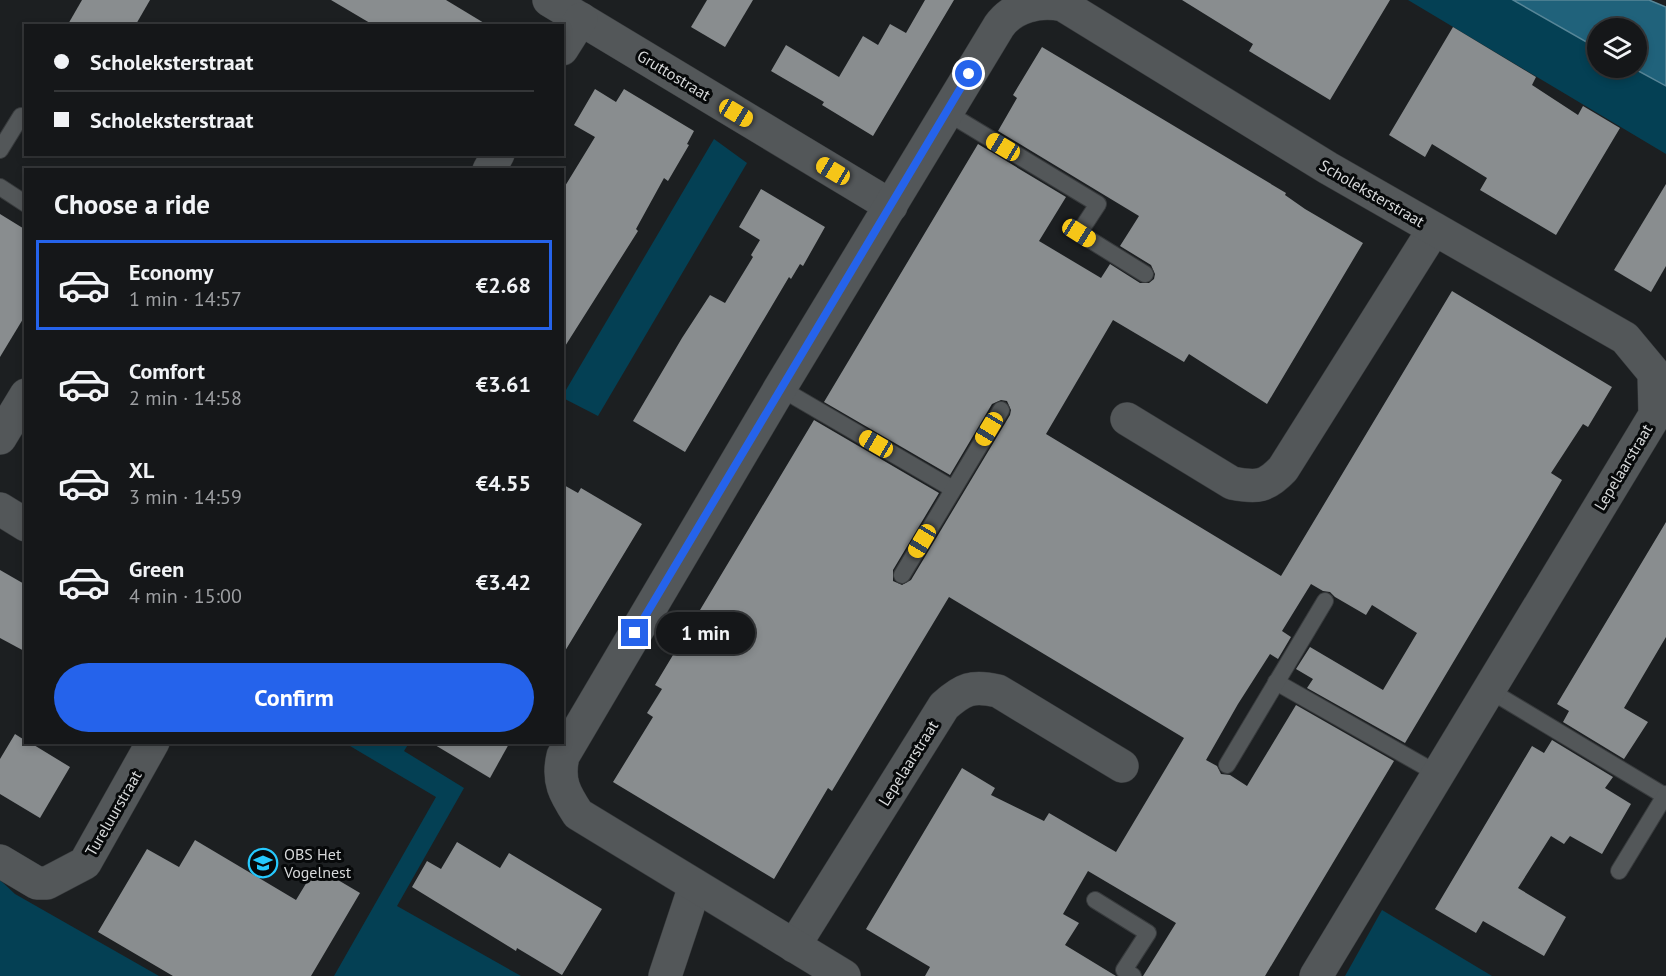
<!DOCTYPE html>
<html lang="en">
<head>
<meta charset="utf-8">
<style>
  :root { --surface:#151719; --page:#222426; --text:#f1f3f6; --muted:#9d9fa2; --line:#343638; --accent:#2563eb }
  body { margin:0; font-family:"PT Sans",sans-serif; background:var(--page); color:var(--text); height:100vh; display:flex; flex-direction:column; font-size:22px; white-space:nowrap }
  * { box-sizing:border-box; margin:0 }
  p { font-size:20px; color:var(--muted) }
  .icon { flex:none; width:33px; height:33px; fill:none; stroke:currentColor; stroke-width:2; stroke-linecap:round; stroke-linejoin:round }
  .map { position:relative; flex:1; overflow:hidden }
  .sheet { position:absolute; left:24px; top:168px; width:540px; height:576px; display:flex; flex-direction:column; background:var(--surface); border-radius:0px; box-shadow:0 3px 9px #0003,0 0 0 2px var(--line) }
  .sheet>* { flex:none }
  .banner { position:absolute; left:24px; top:24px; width:540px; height:132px; border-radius:0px; box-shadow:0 3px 9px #0003,0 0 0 2px var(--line); display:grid; align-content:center; height:132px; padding:0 30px; background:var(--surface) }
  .controls { position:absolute; left:1587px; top:18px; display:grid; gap:12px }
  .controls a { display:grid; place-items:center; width:60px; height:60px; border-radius:50%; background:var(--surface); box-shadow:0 3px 9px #0003,0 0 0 2px var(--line); font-size:30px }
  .end { position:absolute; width:27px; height:27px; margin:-14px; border:8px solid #2563eb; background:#fff; box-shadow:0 0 0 3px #fff }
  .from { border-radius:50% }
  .bubble { position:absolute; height:42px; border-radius:21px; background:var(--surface); box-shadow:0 3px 9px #0003,0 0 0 2px var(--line); font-size:20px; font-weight:800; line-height:42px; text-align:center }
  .car { position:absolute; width:18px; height:36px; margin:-18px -9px; border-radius:8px; box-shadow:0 0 4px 2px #0007; background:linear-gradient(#f5c518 24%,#345 0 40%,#f5c518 0 76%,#345 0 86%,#f5c518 0) }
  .banner b { display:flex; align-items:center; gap:21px; height:57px; font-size:22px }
  .banner b+b { border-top:2px solid var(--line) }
  .banner i { width:15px; height:15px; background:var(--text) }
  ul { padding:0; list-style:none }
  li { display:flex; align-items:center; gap:18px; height:90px; margin:0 12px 9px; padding:0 18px; border:3px solid transparent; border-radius:0px }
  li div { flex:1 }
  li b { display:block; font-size:22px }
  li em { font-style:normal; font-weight:800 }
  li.on { border-color:var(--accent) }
  li>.icon { width:54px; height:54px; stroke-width:1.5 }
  h2 { padding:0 30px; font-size:27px; line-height:72px }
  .action { display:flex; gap:12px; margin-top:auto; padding:12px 30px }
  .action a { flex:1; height:69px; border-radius:36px; background:var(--accent); color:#fff; font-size:24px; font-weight:800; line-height:69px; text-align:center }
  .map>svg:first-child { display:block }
  .green { fill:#044054 }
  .water { fill:#20627b; stroke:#578698; stroke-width:1.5 }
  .building { fill:#898d8f }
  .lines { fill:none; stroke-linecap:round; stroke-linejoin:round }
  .service-casing { stroke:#383b3d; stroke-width:18 }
  .minor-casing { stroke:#383b3d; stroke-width:34 }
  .service { stroke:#535759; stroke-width:16 }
  .minor { stroke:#535759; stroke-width:33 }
  .route { stroke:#2563eb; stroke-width:8 }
  .labels { text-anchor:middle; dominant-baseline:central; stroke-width:6; stroke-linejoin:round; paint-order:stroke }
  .street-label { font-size:16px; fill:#d7d9da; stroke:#07090a }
  .poi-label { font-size:16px; fill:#d7d9da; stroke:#07090a; text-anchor:start }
</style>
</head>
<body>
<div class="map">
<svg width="1666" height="976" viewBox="0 0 1666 976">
  <rect width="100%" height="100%" fill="#1c1f21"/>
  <g class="green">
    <path d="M1408,0h105l84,48 1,20h35l33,18v68z"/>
    <path d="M714,139l33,24 -149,253 -35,-18v-3z"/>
    <path d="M345,743h64l-5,8 60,37 -67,118 124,70h-187l102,-179z"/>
    <path d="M0,880l15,14 144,82h-159z"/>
    <path d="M1382,910l110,66h-147z"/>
  </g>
  <path class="water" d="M1513,0h136l17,7v79l-33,-18h3v-40h-38l-1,20z"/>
  <g class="building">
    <path d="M82,0h68l-15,26h-68z"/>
    <path d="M331,0h115l43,26h-114z"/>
    <path d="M707,0h46l-28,47 -34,-20z"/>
    <path d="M925,0h29l-81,136 -51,-31 2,-3 -53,-31 15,-26 53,32 24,-41 15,9 12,-21 16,9z"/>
    <path d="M1182,0h208l-60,100 -81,-49 4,-7z"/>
    <path d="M1453,27l83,50 -4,8 46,30 5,-9 37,22 -64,107 -76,-45 7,-12 -55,-34 -7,13 -36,-22z"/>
    <path d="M1042,47l244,146 -1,2 20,14 58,34 -96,161 -78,-50 -5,8 -71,-42 -67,114 235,142 171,-285 160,96 -24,40 -5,-3 -32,49 11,7 -157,263 -98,-55 6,-9 -17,-10 14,-22 73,43 34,-57 -45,-28 -6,10 -31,-18 -5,-5 -7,-1 -12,-7 -29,47 9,6 -13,22 -8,-5 -32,50 -32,56 11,6 4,8 9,1 17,11 49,-81 98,56 -129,215h-122l33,-53 -88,-52 -25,43 16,9 -14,22 51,31h-191l5,-9 -64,-38 96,-161 33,20 -4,7 53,26 5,-8 67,39 68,-114 -235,-141 -117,194 -4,-3 -54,91 -161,-97 40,-65 -6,-4 15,-24 -7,-4 159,-265 125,73 -46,77v11l9,4 9,-5 99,-165 1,-5 -4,-9 -6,-1 -9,4 -42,71 -126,-73 154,-258 88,53 -27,44 62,37 9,-14 30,19h9l5,-4 1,-5 -4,-9 -31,-19 19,-30 -141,-85 19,-33 -4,-3z"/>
    <path d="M595,89l21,13 8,-13 70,42 -7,13 2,1 -21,36 -4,-3 -28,51 2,2 -76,120v-160l33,-54 -21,-12z"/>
    <path d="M1666,184v82l-15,26 -37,-22z"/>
    <path d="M761,189l64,38 -22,39 -3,-2 -9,15 -2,-2 -104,175 -52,-31 49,-83 28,-43 15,8 28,-46 -2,-2 9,-15 -21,-13z"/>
    <path d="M0,214l26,16v84l-26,43z"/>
    <path d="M562,484l16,9 3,-5 61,36 -80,132z"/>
    <path d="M1666,522v115l-42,71 24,14 -24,37 -61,-37 6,-11 -12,-7z"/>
    <path d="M0,570l26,15v67l-26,-14z"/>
    <path d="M15,734l11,7v1h3l41,25 -30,51 -40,-24v-35z"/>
    <path d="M1552,740l61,37 -8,11 26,16 -29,50 -32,-18 -6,8 -13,-8 -33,52 48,29 -22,39 -61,-35 -7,12 -41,-24 97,-163 12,7z"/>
    <path d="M430,742h80l-20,36z"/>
    <path d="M195,840l101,60 20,-33 44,26 -49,83h-138l-75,-44 49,-83 32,18z"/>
    <path d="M457,842l43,26 9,-15 93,56 -40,66 -45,-27 -1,3 -104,-64 15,-26 14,8z"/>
  </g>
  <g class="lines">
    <g class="service-casing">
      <g id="service">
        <path d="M946,112l152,92 -19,29 66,41"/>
        <path d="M0,150l21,-34"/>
        <path d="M0,187l26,17"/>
        <path d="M780,388l173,101"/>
        <path d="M902,575l99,-165"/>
        <path d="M1276,682l162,92"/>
        <path d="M1489,690l176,106"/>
        <path d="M1227,765l98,-164"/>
        <path d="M1619,871l47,-77"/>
        <path d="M1095,900l53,33 -24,37 9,6"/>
      </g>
    </g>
    <g class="minor-casing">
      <g id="minor">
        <path d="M549,0l342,206"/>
        <path d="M562,49l19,-30"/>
        <path d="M489,170l9,-16"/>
        <path d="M1127,419l105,64c25,5 34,4 51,-14l151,-240"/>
        <path d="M0,438l26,-43"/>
        <path d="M0,509l26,16"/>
        <path d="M0,861l37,22h10l38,-20 68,-121"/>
        <path d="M794,946l150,-240c19,-17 28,-21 54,-15l124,75"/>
        <path d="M665,976l30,-90"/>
        <path d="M844,976l-266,-162c-13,-20 -21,-33 -15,-58l217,-368 219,-362c14,-20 41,-26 64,-21l265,163 297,170 29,35 1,42 -339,561"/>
      </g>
    </g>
    <use href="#service" class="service"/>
    <use href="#minor" class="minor"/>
  </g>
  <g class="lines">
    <path class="route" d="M635,633l334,-559"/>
  </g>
  <defs>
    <g id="school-ring" transform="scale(1.5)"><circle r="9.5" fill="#07090a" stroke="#26c9fe" stroke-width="1.5"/><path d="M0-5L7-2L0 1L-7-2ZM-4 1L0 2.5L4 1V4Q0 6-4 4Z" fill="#26c9fe"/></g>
  </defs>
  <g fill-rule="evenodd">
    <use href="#school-ring" x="263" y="863"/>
  </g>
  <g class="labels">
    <g class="street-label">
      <text transform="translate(674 75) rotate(31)">Gruttostraat</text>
      <text transform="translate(1372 193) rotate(30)">Scholeksterstraat</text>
      <text transform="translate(1623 467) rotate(-59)">Lepelaarstraat</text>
      <text transform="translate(908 763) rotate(-58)">Lepelaarstraat</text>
      <text transform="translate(113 813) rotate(-60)">Tureluurstraat</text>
    </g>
    <g class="poi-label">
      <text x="284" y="854">OBS Het<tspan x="284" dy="18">Vogelnest</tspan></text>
    </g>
  </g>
</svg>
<div class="controls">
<a><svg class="icon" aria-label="layers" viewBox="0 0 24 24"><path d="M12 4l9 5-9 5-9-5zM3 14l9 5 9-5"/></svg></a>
</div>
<i class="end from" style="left:969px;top:74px"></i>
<i class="end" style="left:635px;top:633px"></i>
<div class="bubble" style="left:656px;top:612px;width:99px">1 min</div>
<i class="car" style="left:736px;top:113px;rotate:121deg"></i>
<i class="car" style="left:1003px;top:147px;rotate:301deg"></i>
<i class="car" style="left:833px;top:171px;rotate:301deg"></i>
<i class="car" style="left:1079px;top:233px;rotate:122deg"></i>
<i class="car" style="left:989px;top:429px;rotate:211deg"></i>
<i class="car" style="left:876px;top:444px;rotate:300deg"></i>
<i class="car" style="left:922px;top:541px;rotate:211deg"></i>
<div class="banner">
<b><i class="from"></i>Scholeksterstraat</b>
<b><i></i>Scholeksterstraat</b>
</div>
<section class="sheet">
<h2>Choose a ride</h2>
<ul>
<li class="on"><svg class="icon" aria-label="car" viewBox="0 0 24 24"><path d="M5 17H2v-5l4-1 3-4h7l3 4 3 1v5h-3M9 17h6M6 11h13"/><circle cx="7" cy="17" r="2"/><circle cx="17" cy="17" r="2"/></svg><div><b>Economy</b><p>1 min · 14:57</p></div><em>€2.68</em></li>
<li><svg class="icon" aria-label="car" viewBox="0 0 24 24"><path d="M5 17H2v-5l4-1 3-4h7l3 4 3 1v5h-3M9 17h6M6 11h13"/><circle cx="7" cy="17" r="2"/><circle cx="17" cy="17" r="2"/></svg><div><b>Comfort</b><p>2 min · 14:58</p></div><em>€3.61</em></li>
<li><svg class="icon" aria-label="car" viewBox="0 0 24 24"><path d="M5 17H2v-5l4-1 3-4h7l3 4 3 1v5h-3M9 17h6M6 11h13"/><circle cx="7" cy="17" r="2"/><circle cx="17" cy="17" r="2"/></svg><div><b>XL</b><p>3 min · 14:59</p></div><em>€4.55</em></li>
<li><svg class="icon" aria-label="car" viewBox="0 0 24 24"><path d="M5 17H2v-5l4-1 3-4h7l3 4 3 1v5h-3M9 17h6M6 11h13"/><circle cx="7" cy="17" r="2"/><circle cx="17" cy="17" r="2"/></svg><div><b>Green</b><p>4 min · 15:00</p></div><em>€3.42</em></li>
</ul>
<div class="action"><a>Confirm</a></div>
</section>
</div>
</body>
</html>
